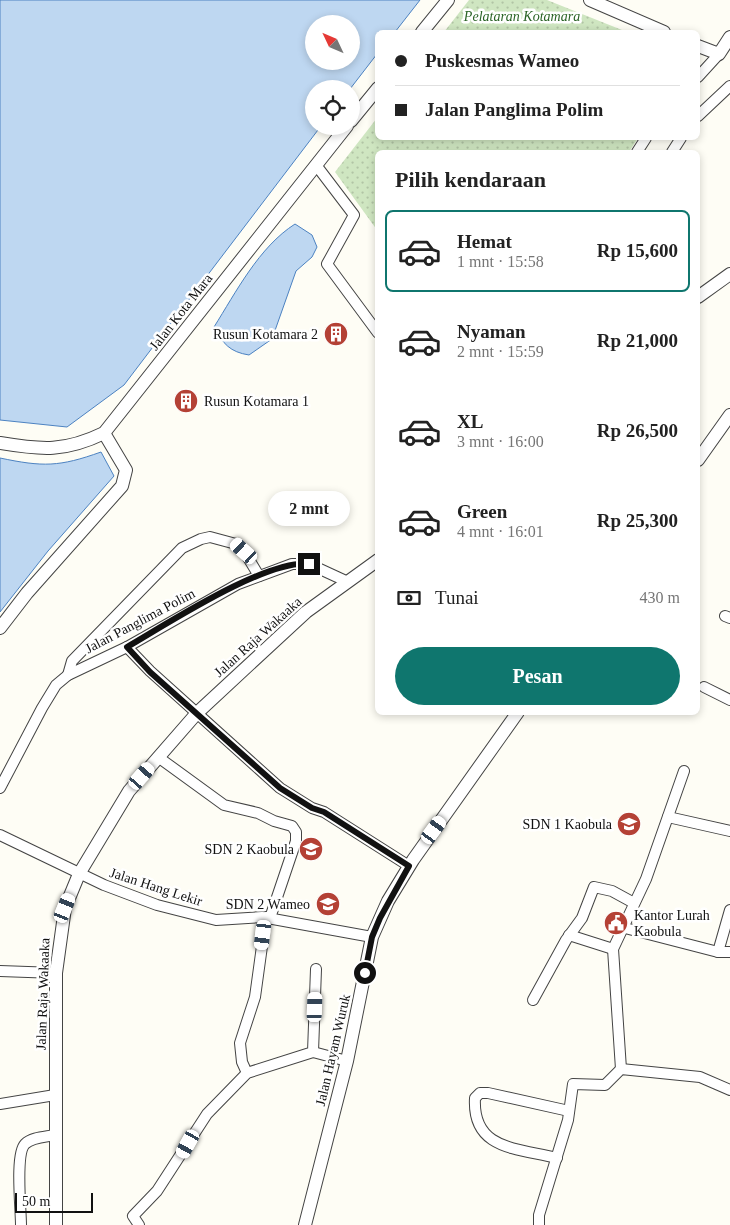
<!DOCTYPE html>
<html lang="id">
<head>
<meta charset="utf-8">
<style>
  :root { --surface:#fff; --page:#f2f2f2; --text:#222; --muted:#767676; --line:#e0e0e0; --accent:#0f766e }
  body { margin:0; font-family:"Times New Roman",serif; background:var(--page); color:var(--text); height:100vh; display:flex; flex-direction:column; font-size:19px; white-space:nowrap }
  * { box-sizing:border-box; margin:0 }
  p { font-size:16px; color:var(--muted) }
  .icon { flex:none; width:28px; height:28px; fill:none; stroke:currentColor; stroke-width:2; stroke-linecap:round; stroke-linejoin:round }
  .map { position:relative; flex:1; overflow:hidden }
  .panel { position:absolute; left:375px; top:150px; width:325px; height:565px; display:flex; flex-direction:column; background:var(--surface); border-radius:8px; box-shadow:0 2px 8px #0003 }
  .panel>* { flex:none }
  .banner { position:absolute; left:375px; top:30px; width:325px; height:110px; border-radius:8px; box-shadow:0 2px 8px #0003; display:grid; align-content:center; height:110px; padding:0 20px; background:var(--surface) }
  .needle { width:32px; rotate:314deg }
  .controls { position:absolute; left:305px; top:15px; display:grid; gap:10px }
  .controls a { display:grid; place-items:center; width:55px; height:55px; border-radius:50%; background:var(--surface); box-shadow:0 2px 8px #0003; font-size:25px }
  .scale { position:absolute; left:15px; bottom:12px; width:78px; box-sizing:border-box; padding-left:5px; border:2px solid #111; border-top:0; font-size:14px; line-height:18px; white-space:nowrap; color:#111; -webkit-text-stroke:4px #fff; paint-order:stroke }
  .end { position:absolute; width:22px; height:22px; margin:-11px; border:6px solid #111; background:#fff; box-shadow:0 0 0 2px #fff }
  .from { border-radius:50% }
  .bubble { position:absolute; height:35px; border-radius:18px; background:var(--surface); box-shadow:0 2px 8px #0003; font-size:16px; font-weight:800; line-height:35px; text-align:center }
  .car { position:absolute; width:15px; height:30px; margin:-15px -8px; border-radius:6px; box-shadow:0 0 4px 1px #0007; background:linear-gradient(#fff 24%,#345 0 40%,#fff 0 76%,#345 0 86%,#fff 0) }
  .banner b { display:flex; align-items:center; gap:18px; height:48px; font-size:19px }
  .banner b+b { border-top:1px solid var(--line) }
  .banner i { width:12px; height:12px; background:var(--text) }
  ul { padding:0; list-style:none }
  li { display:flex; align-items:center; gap:15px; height:82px; margin:0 10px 8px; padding:0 10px; border:2px solid transparent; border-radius:8px }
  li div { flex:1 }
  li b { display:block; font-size:19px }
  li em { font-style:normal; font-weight:800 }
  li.current { border-color:var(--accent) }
  li>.icon { width:45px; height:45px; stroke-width:1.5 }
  h2 { padding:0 20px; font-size:22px; line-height:60px }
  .pay { display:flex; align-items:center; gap:12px; height:55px; padding:0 20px; font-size:19px }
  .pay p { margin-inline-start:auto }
  .primary-button { display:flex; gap:10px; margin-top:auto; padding:10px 20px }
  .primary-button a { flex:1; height:58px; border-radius:30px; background:var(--accent); color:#fff; font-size:20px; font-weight:800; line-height:58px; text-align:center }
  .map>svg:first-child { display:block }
  .park { fill:url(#park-dots) }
  .water { fill:#bed7f1; stroke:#4c82c1; fill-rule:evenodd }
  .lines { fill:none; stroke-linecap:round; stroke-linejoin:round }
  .minor-casing { stroke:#444; stroke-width:12 }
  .tertiary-casing { stroke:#444; stroke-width:14 }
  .minor { stroke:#fff; stroke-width:10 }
  .tertiary { stroke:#fff; stroke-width:12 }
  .route { stroke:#111; stroke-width:6 }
  .labels { text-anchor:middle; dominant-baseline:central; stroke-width:5; stroke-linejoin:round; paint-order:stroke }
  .park-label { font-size:14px; font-style:italic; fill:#2a6326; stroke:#fff }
  .street-label { font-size:14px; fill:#111; stroke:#fff }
  .poi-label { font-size:14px; fill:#111; stroke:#fff; text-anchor:end }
</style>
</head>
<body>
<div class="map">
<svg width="730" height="1225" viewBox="0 0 730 1225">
  <defs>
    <pattern id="park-dots" width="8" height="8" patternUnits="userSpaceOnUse" patternTransform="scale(1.25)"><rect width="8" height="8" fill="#cfe6c1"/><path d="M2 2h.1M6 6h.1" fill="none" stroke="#b1c4a5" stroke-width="1.8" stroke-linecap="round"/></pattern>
  </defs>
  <rect width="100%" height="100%" fill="#fefdf5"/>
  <g class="park">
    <path d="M469,0h78l80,32h-183z"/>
    <path d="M377,118l1,20h260l-9,14h-251l-1,78 -42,-58z"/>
  </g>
  <g class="water">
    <path d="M0,0h420l-25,32h-17l-1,22 -27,35h-36v37h7l-197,259 -57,42 -67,-7zM314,24h37v37h-37z"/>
    <path d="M295,224l17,11 5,12 -5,10 -16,14 -24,68 -23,16c-19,-3 -26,-11 -35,-28 22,-35 45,-80 81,-103z"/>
    <path d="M101,452l13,24 -66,75 -48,61v-154c43,9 59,9 101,-6z"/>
  </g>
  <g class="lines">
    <g class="minor-casing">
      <g id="minor">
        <path d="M698,77l21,-23"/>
        <path d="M698,116l32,-30"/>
        <path d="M637,152l9,-14"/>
        <path d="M672,152l9,-14"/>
        <path d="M316,165l38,50 -27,49 51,69"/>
        <path d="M725,616l5,2"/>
        <path d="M127,647l23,24 130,117 32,20 12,4 85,54"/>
        <path d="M68,675l4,-14 110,-113 19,-9 9,-2 26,7 8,7 15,25"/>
        <path d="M704,687l26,13"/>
        <path d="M158,757l66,48 34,8 16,8 18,5 4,6v9l-26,77"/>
        <path d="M0,788l42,-80 14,-23 12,-10 59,-28 111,-63 54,-20h17l39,18"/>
        <path d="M668,817l62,14"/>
        <path d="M0,835l104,50 53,20 59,15 46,-3 110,20"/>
        <path d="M625,928l93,24h12"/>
        <path d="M569,935l44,14"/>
        <path d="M718,952l12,-42"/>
        <path d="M0,971l56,2"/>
        <path d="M533,1000l33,-60 16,-22 12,-31 18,4 22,12"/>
        <path d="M313,1052l34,9"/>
        <path d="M621,1069l-8,-120 33,-70 38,-108"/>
        <path d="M247,1073l-5,-11 -2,-19 15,-46 11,-80"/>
        <path d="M0,1104l55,-9"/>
        <path d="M557,1158c-40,-10 -85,-8 -82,-60l5,-5h8l81,18"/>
        <path d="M21,1225c0,-16 -6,-71 4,-81 7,-7 21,-7 30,-9"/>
        <path d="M139,1225l-6,-9 24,-25 50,-77 40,-41 66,-21 3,-83"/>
        <path d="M539,1225v-10l29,-95 5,-36 32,1 16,-16 79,8 30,13"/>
      </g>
    </g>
    <g class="tertiary-casing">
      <g id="tertiary">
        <path d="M590,0l74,32"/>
        <path d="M422,32l26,-32"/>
        <path d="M698,46l21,8 11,-17"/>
        <path d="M351,121l27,-33"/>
        <path d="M698,297l32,-23"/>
        <path d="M0,443c42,7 65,9 104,-10l243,-307"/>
        <path d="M698,460l32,-45"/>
        <path d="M0,628l27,-35 95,-107 4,-16 -22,-37"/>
        <path d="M56,1225v-252l9,-65 14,-34 50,-83 68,-78 109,-101 72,-52"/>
        <path d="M305,1225l42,-164 25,-124 16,-36 25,-41 105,-148"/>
      </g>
    </g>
    <use href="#minor" class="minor"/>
    <use href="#tertiary" class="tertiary"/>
  </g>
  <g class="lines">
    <path class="route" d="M309,564c-43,-5 -142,60 -182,83l23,25 130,116 32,20 12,4 85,54 -29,52 -8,19 -7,36"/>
  </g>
  <defs>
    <g id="building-disc" transform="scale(1.25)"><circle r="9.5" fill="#b44135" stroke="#fff"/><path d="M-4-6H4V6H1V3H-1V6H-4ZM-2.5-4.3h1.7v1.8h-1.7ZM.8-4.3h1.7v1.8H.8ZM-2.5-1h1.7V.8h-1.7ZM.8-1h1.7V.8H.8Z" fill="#fff"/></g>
    <g id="school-disc" transform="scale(1.25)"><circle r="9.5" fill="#b44135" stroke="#fff"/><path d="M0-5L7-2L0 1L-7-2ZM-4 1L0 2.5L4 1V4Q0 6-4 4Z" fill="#fff"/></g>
    <g id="civic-disc" transform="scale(1.25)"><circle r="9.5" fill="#b44135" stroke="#fff"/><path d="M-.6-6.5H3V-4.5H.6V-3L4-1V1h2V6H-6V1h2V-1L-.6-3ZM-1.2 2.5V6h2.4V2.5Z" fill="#fff"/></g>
  </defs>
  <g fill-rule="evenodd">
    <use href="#building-disc" x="336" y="334"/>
    <use href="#building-disc" x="186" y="401"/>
    <use href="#school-disc" x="629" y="824"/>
    <use href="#school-disc" x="311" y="849"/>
    <use href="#school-disc" x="328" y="904"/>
    <use href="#civic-disc" x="616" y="923"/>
  </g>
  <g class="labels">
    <g class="park-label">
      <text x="522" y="16">Pelataran Kotamara</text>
    </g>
    <g class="street-label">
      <text transform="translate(181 312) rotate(-52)">Jalan Kota Mara</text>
      <text transform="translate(140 621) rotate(-28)">Jalan Panglima Polim</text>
      <text transform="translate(258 637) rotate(-42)">Jalan Raja Wakaaka</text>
      <text transform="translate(156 887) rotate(18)">Jalan Hang Lekir</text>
      <text transform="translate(43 994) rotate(-88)">Jalan Raja Wakaaka</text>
      <text transform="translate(333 1050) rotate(-77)">Jalan Hayam Wuruk</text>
    </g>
    <g class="poi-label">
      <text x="318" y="334">Rusun Kotamara 2</text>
      <text x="204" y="401" text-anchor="start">Rusun Kotamara 1</text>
      <text x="612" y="824">SDN 1 Kaobula</text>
      <text x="294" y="849">SDN 2 Kaobula</text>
      <text x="310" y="904">SDN 2 Wameo</text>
      <text x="634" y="915" text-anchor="start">Kantor Lurah<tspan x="634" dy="16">Kaobula</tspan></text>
    </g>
  </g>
</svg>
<div class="controls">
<a><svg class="needle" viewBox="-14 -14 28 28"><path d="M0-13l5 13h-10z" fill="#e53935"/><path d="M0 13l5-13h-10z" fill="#767676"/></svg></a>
<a><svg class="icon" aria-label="locate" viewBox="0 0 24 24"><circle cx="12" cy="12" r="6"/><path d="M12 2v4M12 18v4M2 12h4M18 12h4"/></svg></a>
</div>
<div class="scale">50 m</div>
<i class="end from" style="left:365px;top:973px"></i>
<i class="end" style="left:309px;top:564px"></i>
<div class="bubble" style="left:268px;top:491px;width:82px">2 mnt</div>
<i class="car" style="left:244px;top:551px;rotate:312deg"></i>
<i class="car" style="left:142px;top:776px;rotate:41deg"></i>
<i class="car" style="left:434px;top:830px;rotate:36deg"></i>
<i class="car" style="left:65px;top:908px;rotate:22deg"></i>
<i class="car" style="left:263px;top:935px;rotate:187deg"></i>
<i class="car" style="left:315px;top:1007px;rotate:2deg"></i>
<i class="car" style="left:188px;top:1144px;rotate:209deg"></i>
<div class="banner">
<b><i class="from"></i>Puskesmas Wameo</b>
<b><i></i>Jalan Panglima Polim</b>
</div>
<section class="panel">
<h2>Pilih kendaraan</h2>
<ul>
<li class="current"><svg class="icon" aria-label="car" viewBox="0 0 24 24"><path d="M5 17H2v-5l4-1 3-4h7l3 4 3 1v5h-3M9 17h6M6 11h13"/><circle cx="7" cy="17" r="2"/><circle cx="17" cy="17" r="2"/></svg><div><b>Hemat</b><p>1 mnt · 15:58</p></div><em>Rp 15,600</em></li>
<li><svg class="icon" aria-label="car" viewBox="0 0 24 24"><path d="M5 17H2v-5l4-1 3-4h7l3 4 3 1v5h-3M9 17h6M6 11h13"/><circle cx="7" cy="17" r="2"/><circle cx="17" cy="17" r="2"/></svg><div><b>Nyaman</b><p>2 mnt · 15:59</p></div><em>Rp 21,000</em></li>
<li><svg class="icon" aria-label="car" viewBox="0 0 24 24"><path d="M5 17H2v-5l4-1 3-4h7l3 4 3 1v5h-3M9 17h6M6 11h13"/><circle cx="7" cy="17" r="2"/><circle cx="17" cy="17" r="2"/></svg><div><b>XL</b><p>3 mnt · 16:00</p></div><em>Rp 26,500</em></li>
<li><svg class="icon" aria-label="car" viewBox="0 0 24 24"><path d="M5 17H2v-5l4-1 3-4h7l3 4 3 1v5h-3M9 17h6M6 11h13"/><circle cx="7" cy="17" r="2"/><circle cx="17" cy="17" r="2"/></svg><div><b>Green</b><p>4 mnt · 16:01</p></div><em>Rp 25,300</em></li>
</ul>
<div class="pay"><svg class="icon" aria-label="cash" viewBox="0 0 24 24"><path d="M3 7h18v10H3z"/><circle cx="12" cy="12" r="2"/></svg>Tunai<p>430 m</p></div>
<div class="primary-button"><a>Pesan</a></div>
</section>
</div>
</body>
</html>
